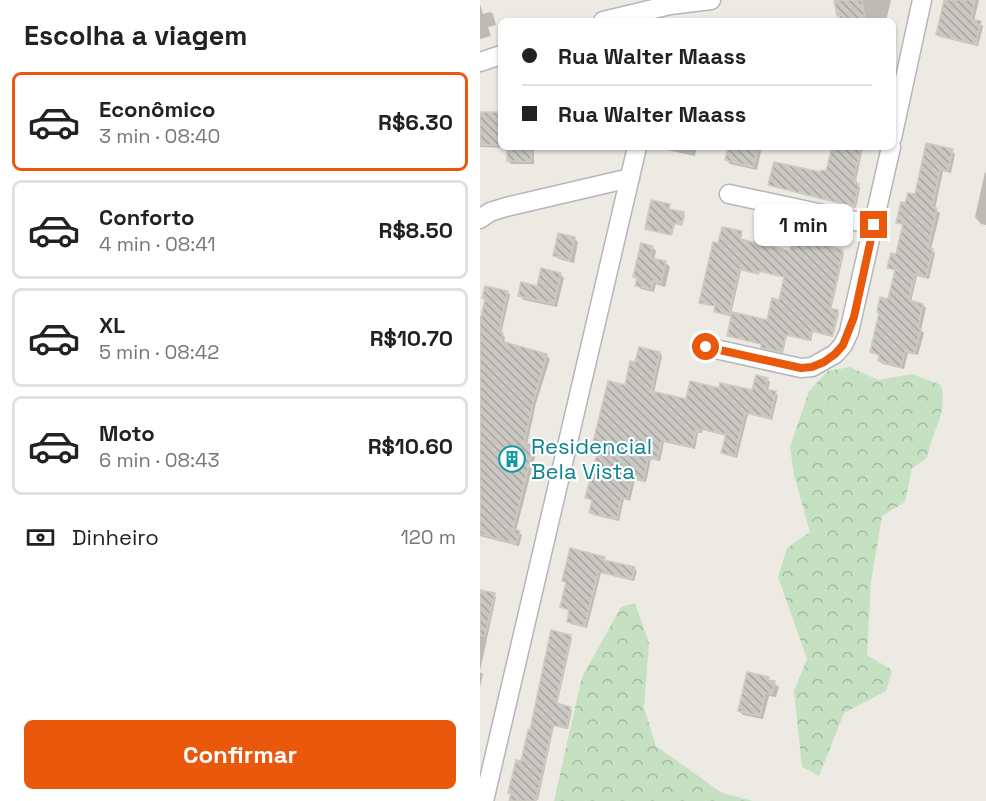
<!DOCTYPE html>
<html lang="pt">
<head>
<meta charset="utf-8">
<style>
  :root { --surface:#fff; --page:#f2f2f2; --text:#222; --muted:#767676; --line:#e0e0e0; --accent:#ea580c }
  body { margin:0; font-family:"Space Grotesk",sans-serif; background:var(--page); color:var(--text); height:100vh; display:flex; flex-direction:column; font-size:22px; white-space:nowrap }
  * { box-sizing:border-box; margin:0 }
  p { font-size:20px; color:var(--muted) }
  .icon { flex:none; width:33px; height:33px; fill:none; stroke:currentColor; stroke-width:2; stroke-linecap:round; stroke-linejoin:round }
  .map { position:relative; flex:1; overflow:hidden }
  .sheet { display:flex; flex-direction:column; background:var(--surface); width:480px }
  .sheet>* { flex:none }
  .guide { position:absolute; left:18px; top:18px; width:398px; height:132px; border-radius:9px; box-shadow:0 2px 4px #0004; display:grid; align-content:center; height:132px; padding:0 24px; background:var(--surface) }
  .end { position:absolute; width:27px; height:27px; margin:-14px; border:8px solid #ea580c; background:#fff; box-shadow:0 0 0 3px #fff }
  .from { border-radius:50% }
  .bubble { position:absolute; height:42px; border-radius:9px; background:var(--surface); box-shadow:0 2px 4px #0004; font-size:20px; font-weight:700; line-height:42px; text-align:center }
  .guide b { display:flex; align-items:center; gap:21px; height:57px; font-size:22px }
  .guide b+b { border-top:2px solid var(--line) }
  .guide i { width:15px; height:15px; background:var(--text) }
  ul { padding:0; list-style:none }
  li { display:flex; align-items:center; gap:18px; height:99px; margin:0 12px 9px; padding:0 12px; border:3px solid var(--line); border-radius:9px }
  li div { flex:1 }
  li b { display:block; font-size:22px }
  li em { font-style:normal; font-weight:700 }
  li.active { border-color:var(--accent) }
  li>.icon { width:54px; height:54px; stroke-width:1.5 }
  h2 { padding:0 24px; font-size:27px; line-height:72px }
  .pay { display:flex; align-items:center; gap:15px; height:66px; padding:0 24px; font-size:22px }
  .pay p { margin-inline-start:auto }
  .cta { display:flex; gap:12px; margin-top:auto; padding:12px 24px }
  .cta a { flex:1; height:69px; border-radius:9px; background:var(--accent); color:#fff; font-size:24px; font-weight:700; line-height:69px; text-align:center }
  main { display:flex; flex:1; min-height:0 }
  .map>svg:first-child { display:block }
  .forest { fill:url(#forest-crowns) }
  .shadow { fill:#0003; fill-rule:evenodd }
  .building { fill:url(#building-back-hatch); stroke:#d0cbc2; stroke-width:1.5 }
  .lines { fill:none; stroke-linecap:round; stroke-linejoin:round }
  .street-casing { stroke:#b4b6b9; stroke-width:21 }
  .street { stroke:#fff; stroke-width:18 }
  .route { stroke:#ea580c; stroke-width:8 }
  .labels { text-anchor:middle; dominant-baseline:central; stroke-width:4.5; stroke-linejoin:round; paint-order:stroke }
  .culture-label { font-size:22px; fill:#0d838f; stroke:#fff; text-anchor:start }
</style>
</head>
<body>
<main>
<section class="sheet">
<h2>Escolha a viagem</h2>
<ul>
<li class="active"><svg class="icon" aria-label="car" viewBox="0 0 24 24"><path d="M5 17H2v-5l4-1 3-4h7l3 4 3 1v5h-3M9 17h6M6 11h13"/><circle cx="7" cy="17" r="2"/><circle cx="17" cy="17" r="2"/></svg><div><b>Econômico</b><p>3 min · 08:40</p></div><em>R$6.30</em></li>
<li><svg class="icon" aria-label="car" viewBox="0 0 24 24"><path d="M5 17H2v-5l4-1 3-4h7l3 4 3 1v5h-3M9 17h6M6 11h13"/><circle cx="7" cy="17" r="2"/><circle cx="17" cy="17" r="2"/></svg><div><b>Conforto</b><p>4 min · 08:41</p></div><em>R$8.50</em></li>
<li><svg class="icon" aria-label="car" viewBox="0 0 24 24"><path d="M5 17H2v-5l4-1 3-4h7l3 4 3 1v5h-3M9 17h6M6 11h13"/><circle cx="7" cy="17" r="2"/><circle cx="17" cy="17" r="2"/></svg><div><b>XL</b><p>5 min · 08:42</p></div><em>R$10.70</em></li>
<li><svg class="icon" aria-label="car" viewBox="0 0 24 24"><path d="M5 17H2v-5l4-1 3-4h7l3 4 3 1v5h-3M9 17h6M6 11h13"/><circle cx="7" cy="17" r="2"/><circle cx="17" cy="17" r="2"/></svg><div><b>Moto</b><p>6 min · 08:43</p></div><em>R$10.60</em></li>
</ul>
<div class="pay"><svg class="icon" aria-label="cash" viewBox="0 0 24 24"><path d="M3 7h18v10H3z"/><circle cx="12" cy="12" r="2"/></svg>Dinheiro<p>120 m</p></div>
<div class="cta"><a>Confirmar</a></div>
</section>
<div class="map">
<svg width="506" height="801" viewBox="0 0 506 801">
  <defs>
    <pattern id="forest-crowns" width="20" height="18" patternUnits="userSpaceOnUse" patternTransform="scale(1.5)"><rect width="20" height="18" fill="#c5e1c2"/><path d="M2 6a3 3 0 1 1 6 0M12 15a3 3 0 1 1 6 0" fill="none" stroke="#a3baa1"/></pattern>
    <pattern id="building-back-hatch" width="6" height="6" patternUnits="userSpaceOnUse" patternTransform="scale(1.5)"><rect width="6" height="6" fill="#cac7c2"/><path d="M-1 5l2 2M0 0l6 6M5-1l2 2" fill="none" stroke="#a7a5a1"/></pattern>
  </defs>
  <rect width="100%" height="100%" fill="#eceae3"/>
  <g class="forest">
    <path d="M370,367l28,13 34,-6 29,11c7,31 -9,44 -14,73l-15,10 -7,34 -23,14 -11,66 -4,73 25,15 -6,21 -42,22 -25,63 -17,-9 -8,-76 13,-32 -29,-82 9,-29 23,-16 -16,-57 -4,-28 19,-56 19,-20z"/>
    <path d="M155,603l14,40 -5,65 12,38 66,47 31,8h-199l28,-124 39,-70z"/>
  </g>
  <g class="shadow">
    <path d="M356,0h55l-5,21h-46z"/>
    <path d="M465,0h34l-5,21 9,5 -5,20 -38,-9 -3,-3z"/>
    <path d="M0,4l3,10 7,-2 3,2 3,11 -8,2 3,9 -11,3z"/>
    <path d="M0,113h21v34h31l2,2v15h-23l-3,-3 1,-13 -29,-1z"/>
    <path d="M188,147h29l-2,9 -28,-6z"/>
    <path d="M249,147h33l-5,23 -27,-6 -4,-4z"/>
    <path d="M353,147h30l-7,33 4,8 -4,20 -84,-22 -2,-2 57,-11z"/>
    <path d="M472,151l3,3 -4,19 -8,-2 -8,38 5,4 -9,36 4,4 -6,26 -12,-3 -6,26 12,3 3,3 -5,22 3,3 -6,22 -10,-2 -4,16 -21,-5 -4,-3 2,-5 -9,-4 17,-52 7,-29 -7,-4 8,-11 7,-30 -6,-4 9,-17 9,-9z"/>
    <path d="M505,172l1,1v52l-5,-1 -6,-7z"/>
    <path d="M189,205l1,5 15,5 -3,11 -7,-2 -3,11 -24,-5 -2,-2z"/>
    <path d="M261,232l1,2 -1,7 50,12 3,-14 50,14 -13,57 8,3 -6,24 -20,-5 -2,9 -24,-6 -4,18 -19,-4 -1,-5 -30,-27 -16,-4v-6l-16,-5 19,-57zM261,270l18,4 1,-3 25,6 -5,25 -12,20 -37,-8z"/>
    <path d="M95,239l3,3 -4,21 -15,-4 -4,-4z"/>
    <path d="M172,247l4,4 -2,9 12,3 4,4 -5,20 -9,-3 -2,8 -13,-3 -4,-4 1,-5 -4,-4z"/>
    <path d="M80,274l4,4 -7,29 -33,-7 -4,-4z"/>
    <path d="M27,292l3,3 -9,39 4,3 -1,6 43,13 3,3 -14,44 -9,42 10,4 -21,82 6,4 -3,11 -39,-10v-209l6,-27 -2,-2z"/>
    <path d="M180,353l2,3 -8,37 33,8 33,-11 33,2 14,-13 3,3 -2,9 10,4 -6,25 -24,-6 -11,44 -11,-3 -3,-2 4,-17 -25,-6v3h-4l-3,16 -31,-7 -4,19 -9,-2 -5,23 -11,-2 -5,21 -6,-2 -5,22 -26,-6 -2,-3 2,-11 -6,-3 14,-54 -6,-3 31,-54 10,-24z"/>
    <path d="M124,558l3,4 27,6 3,3 -3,10 -33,-8 -14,55 -16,-4 -3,-3 3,-10 -9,-4 5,-23 -3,-3z"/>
    <path d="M0,591l16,6 -16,74z"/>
    <path d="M90,636l2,2 -15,67 15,5 -4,19 -14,-3 -16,74 -7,-1v2h-20l20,-69z"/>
    <path d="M0,672l3,2 -3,14z"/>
    <path d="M288,679l11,8 -3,10 -7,-1 -6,23 -20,-4 -4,-4z"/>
  </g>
  <g class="building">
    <path d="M354,0h28l3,21h-21l-1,-6 -6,1z"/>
    <path d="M464,0h31l-4,19 10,2 -5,23 -40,-9z"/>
    <rect x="0" y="112" width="21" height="33"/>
    <path d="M446,143l27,6 -5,22 -8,-2 -8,38 5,1 -9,40 5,1 -7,28 -11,-3 -6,26 14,4 -5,24h3l-6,25 -10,-2 -4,16 -23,-6 1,-6 -9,-3 9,-39 -2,-1 3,-15 8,2 7,-29 -8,-2 4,-15 5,1 7,-30 -7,-1 5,-21 4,1 3,-10 7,1z"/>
    <path d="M27,147h25l-1,15 -24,-1z"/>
    <path d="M248,147h30l-5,20 -28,-7z"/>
    <path d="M352,147l29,2 -7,28 2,1 -1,6h4l-5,23 -86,-22 6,-23 46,10 1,-2 5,1z"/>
    <path d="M171,200l19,4 -1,5 15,3 -3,13 -7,-2 -3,12 -26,-6z"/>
    <path d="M242,227l20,4 -2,8 50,12 3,-14 50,13 -13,58 8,2 -6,26 -20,-5 -3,9 -23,-5 -4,17 -21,-4v-4l-34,-8 5,-24 35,8 5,-22 7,2 5,-23 -25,-6 -1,3 -19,-5 -10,46 -15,-3 1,-6 -16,-3 14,-61 5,1z"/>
    <path d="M78,233l17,4 -5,23 -17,-4z"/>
    <path d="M161,243l12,3 -3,12 16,3 -5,22 -8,-2 -2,8 -16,-3 2,-8 -4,-1z"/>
    <path d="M61,268l20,5 -7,31 -36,-8 3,-14 16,4z"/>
    <path d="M5,286l23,5 -9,41 4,1 -2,8 46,13 -13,46 -10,43 10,2 -21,84 7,2 -4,13 -36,-10v-213l5,-22 -3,-1z"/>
    <path d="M159,347l21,5 -9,39 35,8 4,-18 29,7 1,-5 32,7 4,-15 12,3 -3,11 11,2 -6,27 -25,-5 -10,43 -14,-3 5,-19 -26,-5 -1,3 -3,-1 -4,16 -30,-7 -5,20 -9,-2 -5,23 -11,-3 -5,21 -6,-1 -4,21 -28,-6 3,-13 -7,-2 15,-55 -7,-1 15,-61 17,4 5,-24 5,1z"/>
    <path d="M90,548l35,9 -1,3 31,7 -3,12 -34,-7 -13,54 -18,-4 2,-12 -9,-3 6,-25 -4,-1z"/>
    <path d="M0,590l15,3 -10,43 -5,-1z"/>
    <path d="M71,630l20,5 -15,68 15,4 -5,21 -13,-3 -17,76h-27l2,-7 -3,-1 8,-33 5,1 7,-31h2z"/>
    <path d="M267,672l22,5 -1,3 7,1 -3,13 -7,-1 -5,23 -22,-5z"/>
  </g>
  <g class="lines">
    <g class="street-casing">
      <g id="street">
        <path d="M123,21l67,-16 41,-5"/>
        <path d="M0,62l21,-7"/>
        <path d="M412,138l30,-138"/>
        <path d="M249,194l145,31"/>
        <path d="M0,219l10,-7 16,-5 124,-29"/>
        <path d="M226,347l95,21 11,-1 23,-13 8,-9 6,-13 42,-185"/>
        <path d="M4,801l153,-654"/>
      </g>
    </g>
    <use href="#street" class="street"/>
  </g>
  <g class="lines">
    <path class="route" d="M226,347l95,21 11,-1 12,-5 11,-8 8,-9 11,-28 20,-92"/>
  </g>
  <defs>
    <g id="building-ring" transform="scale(1.35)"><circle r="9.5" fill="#fff" stroke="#0f9aa8" stroke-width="1.5"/><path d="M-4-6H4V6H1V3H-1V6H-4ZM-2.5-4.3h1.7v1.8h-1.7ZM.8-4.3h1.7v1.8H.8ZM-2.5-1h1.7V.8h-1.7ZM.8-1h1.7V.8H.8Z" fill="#0f9aa8"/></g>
  </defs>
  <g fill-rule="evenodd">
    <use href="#building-ring" x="32" y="459"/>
  </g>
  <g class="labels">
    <g class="culture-label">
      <text x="51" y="446">Residencial<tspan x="51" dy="25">Bela Vista</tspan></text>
    </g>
  </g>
</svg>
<i class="end from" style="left:226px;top:347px"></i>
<i class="end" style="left:394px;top:225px"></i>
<div class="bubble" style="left:274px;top:204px;width:99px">1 min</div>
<div class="guide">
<b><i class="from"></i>Rua Walter Maass</b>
<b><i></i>Rua Walter Maass</b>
</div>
</div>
</main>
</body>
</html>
